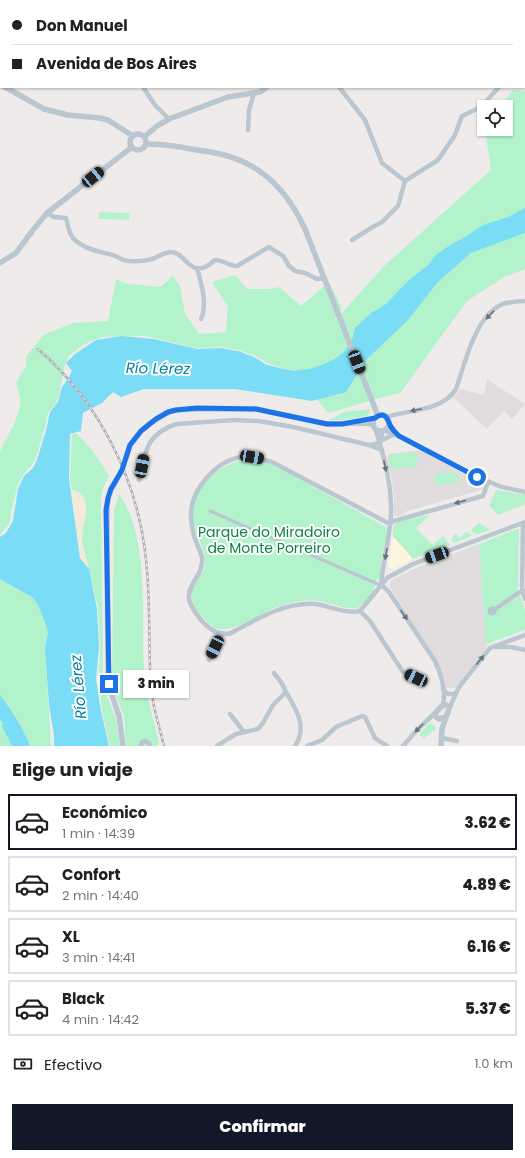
<!DOCTYPE html>
<html lang="es">
<head>
<meta charset="utf-8">
<style>
  :root { --surface:#fff; --page:#f2f2f2; --text:#202124; --muted:#757577; --line:#e0e0e0; --accent:#111827 }
  body { margin:0; font-family:Poppins,sans-serif; background:var(--page); color:var(--text); height:100vh; display:flex; flex-direction:column; font-size:15px; white-space:nowrap }
  * { box-sizing:border-box; margin:0 }
  p { font-size:13px; color:var(--muted) }
  .icon { flex:none; width:22px; height:22px; fill:none; stroke:currentColor; stroke-width:2; stroke-linecap:round; stroke-linejoin:round }
  .map { position:relative; height:746px; overflow:hidden }
  .sheet { display:flex; flex-direction:column; background:var(--surface); flex:1 }
  .sheet>* { flex:none }
  .guide { position:absolute; left:0px; top:0px; width:525px; height:88px; box-shadow:0 1px 3px #0004; display:grid; align-content:center; height:88px; padding:0 12px; background:var(--surface) }
  .tools { position:absolute; left:477px; top:100px; display:grid; gap:8px }
  .tools a { display:grid; place-items:center; width:36px; height:36px; border-radius:0px; background:var(--surface); box-shadow:0 1px 3px #0004; font-size:20px }
  .end { position:absolute; width:18px; height:18px; margin:-9px; border:5px solid #1a73e8; background:#fff; box-shadow:0 0 0 2px #fff }
  .from { border-radius:50% }
  .bubble { position:absolute; height:28px; border-radius:0px; background:var(--surface); box-shadow:0 1px 3px #0004; font-size:13px; font-weight:800; line-height:28px; text-align:center }
  .car { position:absolute; width:12px; height:24px; margin:-12px -6px; border-radius:5px; box-shadow:0 0 3px 1px #0007; background:linear-gradient(#222 24%,#8ab4d8 0 40%,#222 0 76%,#8ab4d8 0 86%,#222 0) }
  .guide b { display:flex; align-items:center; gap:14px; height:38px; font-size:15px }
  .guide b+b { border-top:1px solid var(--line) }
  .guide i { width:10px; height:10px; background:var(--text) }
  ul { padding:0; list-style:none }
  li { display:flex; align-items:center; gap:12px; height:56px; margin:0 8px 6px; padding:0 4px; border:2px solid var(--line); border-radius:0px }
  li div { flex:1 }
  li b { display:block; font-size:15px }
  li em { font-style:normal; font-weight:800 }
  li.selected { border-color:var(--accent) }
  li>.icon { width:36px; height:36px; stroke-width:1.5 }
  h2 { padding:0 12px; font-size:18px; line-height:48px }
  .pay { display:flex; align-items:center; gap:10px; height:44px; padding:0 12px; font-size:15px }
  .pay p { margin-inline-start:auto }
  .cta { display:flex; gap:8px; margin-top:auto; padding:8px 12px }
  .cta a { flex:1; height:46px; border-radius:0px; background:var(--accent); color:#fff; font-size:16px; font-weight:800; line-height:46px; text-align:center }
  .map>svg:first-child { display:block }
  .commercial { fill:#fdf5e0 }
  .education { fill:#e0dcdd }
  .green { fill:#b3f3cb }
  .sand { fill:#f3ead9 }
  .water { fill:#7bddf5 }
  .lines { fill:none; stroke-linecap:round; stroke-linejoin:round }
  .pedestrian { stroke:#bac6d0; stroke-width:3 }
  .minor { stroke:#bac6d0; stroke-width:4.5 }
  .tertiary { stroke:#bac6d0; stroke-width:5.5 }
  .rail-casing { stroke:#adb1b7; stroke-width:2.5 }
  .rail { stroke:#fff; stroke-width:1; stroke-dasharray:3; stroke-linecap:butt }
  .oneway { fill:#66737e }
  .route { stroke:#1a73e8; stroke-width:5 }
  .labels { text-anchor:middle; dominant-baseline:central; stroke-width:4; stroke-linejoin:round; paint-order:stroke }
  .park-label { font-size:14px; fill:#0d8246; stroke:#fff }
  .water-label { font-size:15px; font-style:italic; fill:#0281a0; stroke:#fff }
</style>
</head>
<body>
<div class="map">
<svg width="525" height="746" viewBox="0 0 525 746">
  <rect width="100%" height="100%" fill="#efebeb"/>
  <path class="commercial" d="M393,536l20,23 -21,11 -4,-4z"/>
  <g class="education">
    <path d="M487,379l38,25 -13,15 -8,-8 -17,18 -33,-31 6,-9 24,6z"/>
    <path d="M420,450l63,34 1,1 -3,5 -77,22 1,2 -7,2 -4,-1v-17l-3,-24 -4,-12 1,-8z"/>
    <path d="M479,544l8,103 -32,41h-9l-5,-18 -51,-83v-6l24,-12z"/>
  </g>
  <g class="green">
    <path d="M513,90l12,1v178l-21,8 -37,24 -66,91 -73,21 -34,-42 -25,-7 -13,-8 -18,-6 -17,-3 -24,1 -52,-12 -42,1 -12,4 -11,6 -11,9 -4,9 -6,29 -2,8 -9,11 -3,14 -9,31 -5,8 -7,8 -6,10 -7,28 -1,10 -10,13v-84l14,-27 6,-17v-8l-4,-17 10,-15v-10l17,-22 30,-12 35,-2 8,-42 7,4 37,4 13,-11 7,10 5,28 14,20 27,-2 2,-25 -16,-25 23,-7 12,14h23l9,-2 22,19 28,-24 13,27 -11,16 53,-59 107,-96 -6,-41h21v-22h-6z"/>
    <path d="M99,212l31,1 -1,7 -30,-1z"/>
    <path d="M369,409l1,4 -3,3 -25,4h-13l15,-8z"/>
    <path d="M76,433c14,13 24,27 33,43l-6,12 -2,10 2,176 2,16 11,30 4,26h-10l-7,-31 -5,-35 2,-26 -2,-47 -16,-65 1,-20 3,-9 -7,-20 -7,-3 -2,-9 2,-46z"/>
    <path d="M417,452l1,14 -27,3 -2,-14z"/>
    <path d="M251,459l23,6 112,62 1,3 -8,48c-5,3 -3,7 -5,12 -3,6 -11,13 -16,18 -13,2 -26,-5 -39,-7 -13,-2 -26,1 -39,5 -16,5 -49,29 -64,22 -7,-3 -11,-9 -16,-14 -22,-27 7,-32 5,-56 -1,-11 -10,-24 -12,-38 -4,-34 27,-58 58,-61z"/>
    <path d="M457,472l1,11 -22,2 -1,-11z"/>
    <path d="M496,490l29,5v9l-27,11 -9,-9z"/>
    <path d="M119,494c31,42 22,125 25,176 2,24 9,49 15,72l-2,4h-31l-2,-30 -12,-32 2,-174z"/>
    <path d="M430,515l-14,13 17,17 10,-9 7,9 -37,14 -20,-23v-9l4,-5z"/>
    <path d="M479,523l11,7 -14,5 -5,-5z"/>
    <path d="M517,529l2,1 -1,59 7,21v20l-39,14 -7,-100z"/>
    <path d="M467,531l5,5 -18,7 -3,-4 4,-5 5,4z"/>
    <path d="M0,578l32,19 5,6 8,18 3,12 -3,15 6,98h-51z"/>
    <path d="M430,723l5,3 1,3 -12,9 -5,-4z"/>
  </g>
  <path class="sand" d="M70,489c28,8 11,32 12,52 0,10 5,18 7,28l-9,-11 -7,-56z"/>
  <g class="water">
    <path d="M525,208v25l-54,20 -33,29 -30,38 -42,40 -20,32 -34,9 -77,-12h-91l-23,8 -8,-5 -11,11 -19,10 -2,18 -11,3 -1,45 11,79 9,11 8,40 2,39 -3,31 5,32 8,35h-55v-11l-5,-30 -4,-57 3,-15 -3,-11 -8,-19 -5,-6 -32,-18v-42l6,-4 7,-12 5,-32 6,-13 9,-8 4,-8 10,-33 2,-11 1,-4 8,-10 4,-15 7,-10 3,-6 -6,-8 9,-9 21,-14 25,-4 33,3 44,10 22,-1 18,3 16,6 13,8 13,3 14,3 20,-3 21,-9 10,-8 8,-14 2,-9 16,-15 15,-9 23,-24 18,-14 9,-11 8,-6 24,-14 15,-10 25,-8z"/>
    <path d="M0,695c12,16 23,33 30,51h-18l-10,-20 1,-3 -3,-4z"/>
  </g>
  <g class="lines">
    <path class="pedestrian" d="M210,511l170,74"/>
    <g class="minor">
      <path d="M519,0v1"/>
      <path d="M54,1v-1"/>
      <path d="M146,1l1,-1"/>
      <path d="M524,21l1,3"/>
      <path d="M0,48h1"/>
      <path d="M524,59l1,-1"/>
      <path d="M143,87l12,18 14,14"/>
      <path d="M339,87l26,33 17,43 23,18"/>
      <path d="M248,130l1,-20 5,-17"/>
      <path d="M47,213l7,4 12,1c2,6 2,14 7,20 11,12 27,13 42,18 5,2 9,5 14,5 6,1 13,0 19,-1 8,-1 15,-8 23,-8 16,0 19,31 44,8 8,0 14,6 22,6l32,-19 14,9 6,10 6,5 10,2 12,6 7,-1"/>
      <path d="M352,240l19,-12 11,-6 16,-16 7,-25 33,-21 17,-25 7,-19 19,-9 18,-20"/>
      <path d="M197,268c4,15 11,36 4,51"/>
      <path d="M386,417c22,-7 57,-6 70,-28 9,-25 19,-74 47,-85 7,-2 15,-3 22,-3"/>
      <path d="M389,423l9,12"/>
      <path d="M375,428c9,27 17,57 16,86 -1,23 -8,47 -10,70l8,8 46,69c6,13 11,30 8,44"/>
      <path d="M380,442l3,-12 16,6 78,41 25,10 23,5"/>
      <path d="M370,445c9,0 15,-8 23,-10"/>
      <path d="M139,480c6,-27 7,-47 38,-56l57,-4 25,1 34,6 76,18 13,5"/>
      <path d="M523,523l-1,65 3,11"/>
      <path d="M390,524l-118,-62c-10,-3 -20,-6 -30,-5 -25,3 -51,32 -51,57 0,11 2,21 6,30 2,5 4,9 5,14 1,5 -1,10 -3,15 -14,23 -14,27 3,48 8,9 15,13 27,13 26,-14 55,-32 86,-30 15,2 30,10 45,7l27,-33 26,-14 112,-42"/>
      <path d="M390,524l4,-3 89,-25 5,-14"/>
      <circle cx="492" cy="611" r="2.5"/>
      <path d="M494,610l24,-17 5,-2"/>
      <path d="M360,611l10,10 33,51 13,6"/>
      <path d="M496,647h15l14,3"/>
      <path d="M209,660l13,-26"/>
      <path d="M274,673l7,9 5,10"/>
      <path d="M443,689l5,5h7"/>
      <path d="M449,709l10,-22 31,-39 35,-13"/>
      <path d="M230,714l14,18"/>
      <path d="M442,738l15,3"/>
      <path d="M141,746l1,-4 3,-1 4,2 1,3"/>
      <path d="M217,746l19,-12 22,-5 5,-6 10,-18 13,-13c10,17 22,35 9,54"/>
      <path d="M307,746l15,-6 14,-13 26,-11 3,1 10,21 12,8"/>
      <path d="M403,746l15,-17 18,-17"/>
    </g>
    <g class="tertiary">
      <path d="M348,1l1,-1"/>
      <path d="M0,84l1,1"/>
      <path d="M5,87l39,22 24,6 32,3 8,2 25,16"/>
      <circle cx="138" cy="142" r="8"/>
      <path d="M144,137l13,-11 12,-7 59,-22 32,-5 7,-5"/>
      <path d="M146,144c15,0 30,2 45,5 11,2 23,3 33,6 39,10 65,39 81,74l73,187"/>
      <path d="M0,263l16,-10 17,-23 14,-17 85,-66"/>
      <circle cx="381" cy="423" r="8"/>
      <path d="M123,746l-4,-30 -9,-27 -2,-12 -1,-167 1,-12 3,-9 11,-19 8,-25 11,-14 8,-7 20,-12 7,-2 21,-1h59l71,15 36,-1 10,1"/>
      <path d="M441,746l1,-17 7,-20 -1,-3c-5,-3 -8,2 -12,6v5l3,2 7,-2"/>
    </g>
    <g class="rail-casing">
      <path id="rail" d="M38,349c61,53 100,130 108,211 5,42 2,85 5,127l3,20 10,39"/>
    </g>
    <use href="#rail" class="rail"/>
  </g>
  <defs><path id="oneway-solid" d="M-6-.8H1V-3.2L6.5 0L1 3.2V.8H-6Z"/></defs>
  <g class="oneway">
    <use href="#oneway-solid" transform="translate(490 315) rotate(133)"/>
    <use href="#oneway-solid" transform="translate(416 410) rotate(168)"/>
    <use href="#oneway-solid" transform="translate(385 466) rotate(78)"/>
    <use href="#oneway-solid" transform="translate(460 502) rotate(164)"/>
    <use href="#oneway-solid" transform="translate(386 554) rotate(100)"/>
    <use href="#oneway-solid" transform="translate(404 615) rotate(55)"/>
    <use href="#oneway-solid" transform="translate(480 660) rotate(-51)"/>
    <use href="#oneway-solid" transform="translate(419 728) rotate(134)"/>
  </g>
  <g class="lines">
    <path class="route" d="M109,684l-3,-174 2,-12 3,-9 11,-19 8,-25 11,-14 15,-12 12,-7 8,-2 21,-2 59,1 71,15h15l33,-6c10,-7 12,0 15,7 2,5 6,8 9,11l78,41"/>
  </g>
  <g class="labels">
    <g class="park-label">
      <text x="269" y="532">Parque do Miradoiro<tspan x="269" dy="16">de Monte Porreiro</tspan></text>
    </g>
    <g class="water-label">
      <text transform="translate(158 368) rotate(1)">Río Lérez</text>
      <text transform="translate(78 687) rotate(-95)">Río Lérez</text>
    </g>
  </g>
</svg>
<div class="tools">
<a><svg class="icon" aria-label="locate" viewBox="0 0 24 24"><circle cx="12" cy="12" r="6"/><path d="M12 2v4M12 18v4M2 12h4M18 12h4"/></svg></a>
</div>
<i class="end from" style="left:477px;top:477px"></i>
<i class="end" style="left:109px;top:684px"></i>
<div class="bubble" style="left:123px;top:670px;width:66px">3 min</div>
<i class="car" style="left:93px;top:177px;rotate:51deg"></i>
<i class="car" style="left:357px;top:362px;rotate:159deg"></i>
<i class="car" style="left:252px;top:457px;rotate:100deg"></i>
<i class="car" style="left:142px;top:466px;rotate:11deg"></i>
<i class="car" style="left:437px;top:555px;rotate:250deg"></i>
<i class="car" style="left:215px;top:647px;rotate:206deg"></i>
<i class="car" style="left:416px;top:678px;rotate:295deg"></i>
<div class="guide">
<b><i class="from"></i>Don Manuel</b>
<b><i></i>Avenida de Bos Aires</b>
</div>
</div>
<section class="sheet">
<h2>Elige un viaje</h2>
<ul>
<li class="selected"><svg class="icon" aria-label="car" viewBox="0 0 24 24"><path d="M5 17H2v-5l4-1 3-4h7l3 4 3 1v5h-3M9 17h6M6 11h13"/><circle cx="7" cy="17" r="2"/><circle cx="17" cy="17" r="2"/></svg><div><b>Económico</b><p>1 min · 14:39</p></div><em>3.62 €</em></li>
<li><svg class="icon" aria-label="car" viewBox="0 0 24 24"><path d="M5 17H2v-5l4-1 3-4h7l3 4 3 1v5h-3M9 17h6M6 11h13"/><circle cx="7" cy="17" r="2"/><circle cx="17" cy="17" r="2"/></svg><div><b>Confort</b><p>2 min · 14:40</p></div><em>4.89 €</em></li>
<li><svg class="icon" aria-label="car" viewBox="0 0 24 24"><path d="M5 17H2v-5l4-1 3-4h7l3 4 3 1v5h-3M9 17h6M6 11h13"/><circle cx="7" cy="17" r="2"/><circle cx="17" cy="17" r="2"/></svg><div><b>XL</b><p>3 min · 14:41</p></div><em>6.16 €</em></li>
<li><svg class="icon" aria-label="car" viewBox="0 0 24 24"><path d="M5 17H2v-5l4-1 3-4h7l3 4 3 1v5h-3M9 17h6M6 11h13"/><circle cx="7" cy="17" r="2"/><circle cx="17" cy="17" r="2"/></svg><div><b>Black</b><p>4 min · 14:42</p></div><em>5.37 €</em></li>
</ul>
<div class="pay"><svg class="icon" aria-label="cash" viewBox="0 0 24 24"><path d="M3 7h18v10H3z"/><circle cx="12" cy="12" r="2"/></svg>Efectivo<p>1.0 km</p></div>
<div class="cta"><a>Confirmar</a></div>
</section>
</body>
</html>
